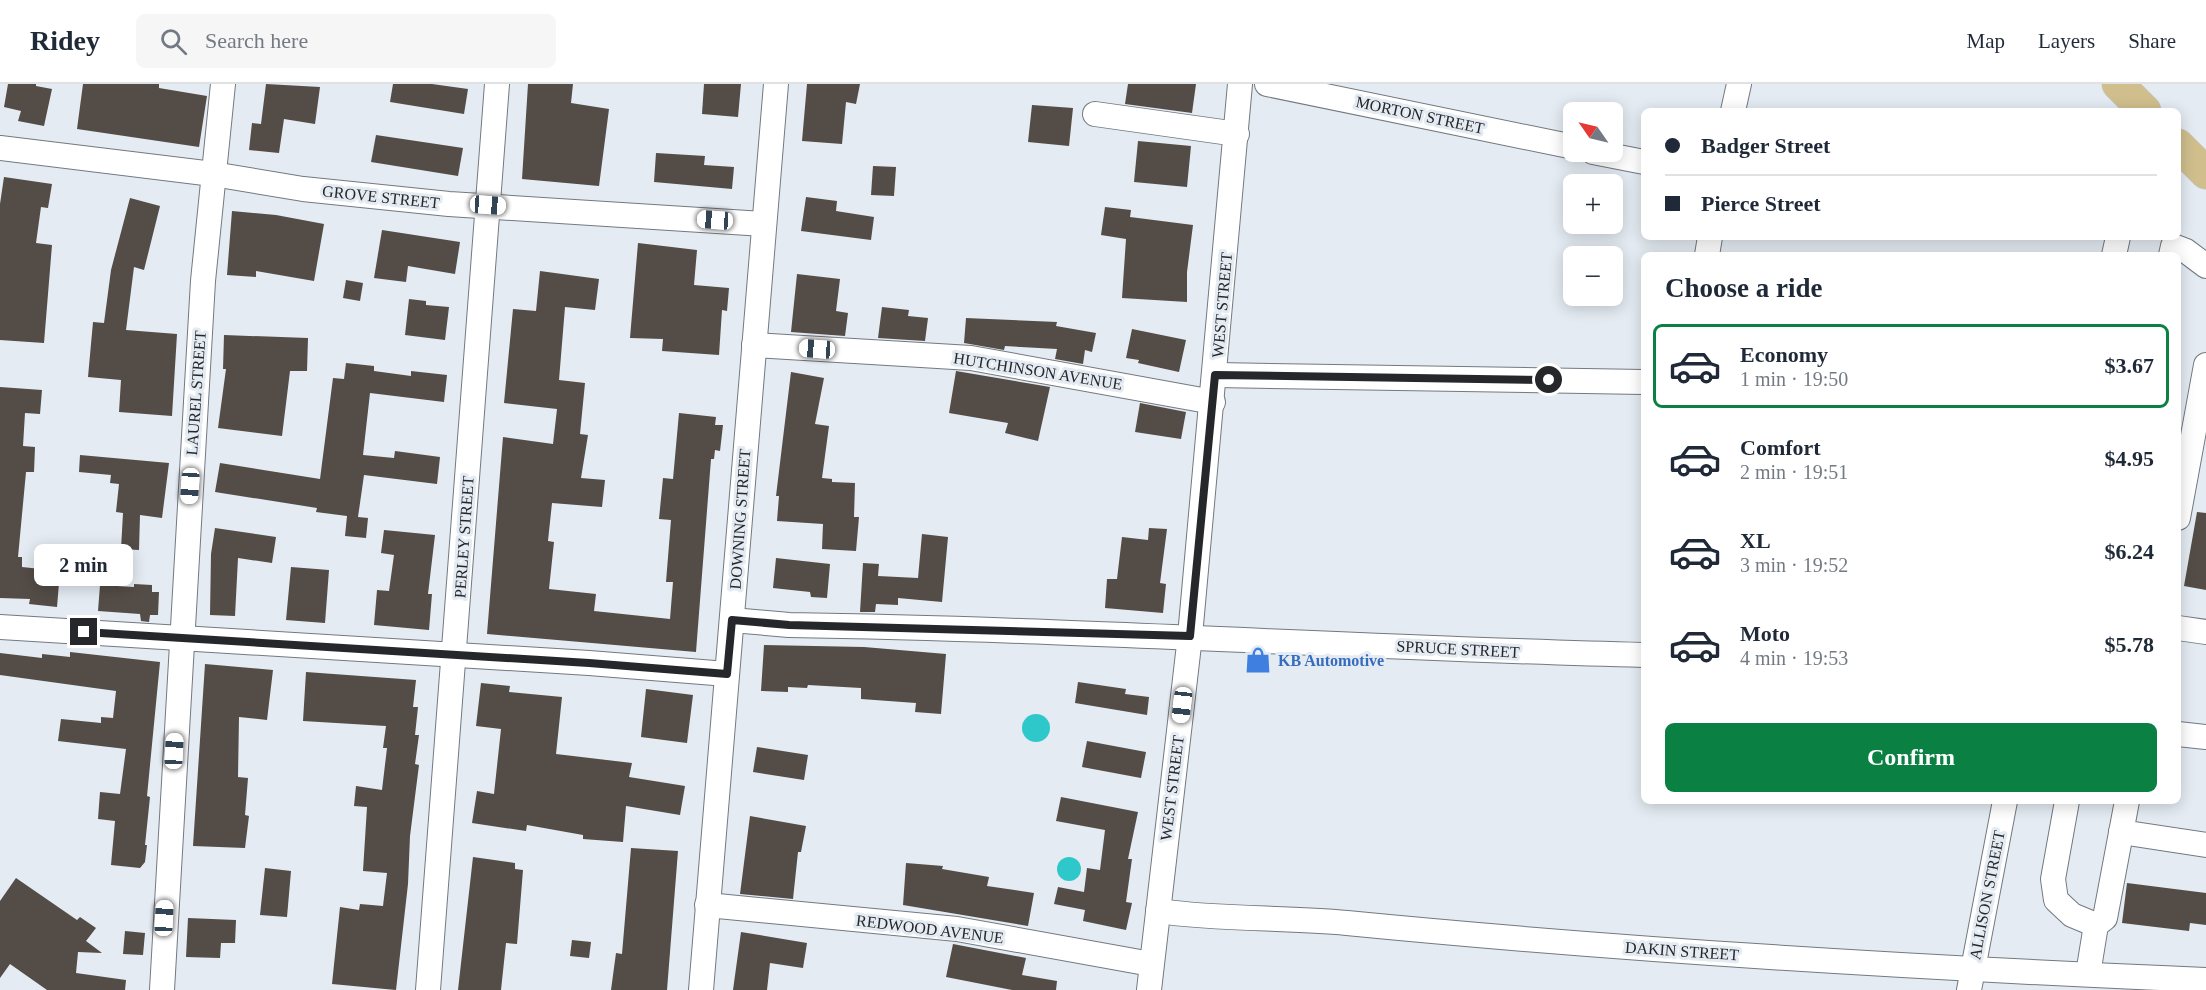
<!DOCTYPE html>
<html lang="en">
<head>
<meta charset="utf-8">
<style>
  :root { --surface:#fff; --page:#f6f6f7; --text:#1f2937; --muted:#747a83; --line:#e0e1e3; --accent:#0b8043 }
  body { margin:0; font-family:Georgia,serif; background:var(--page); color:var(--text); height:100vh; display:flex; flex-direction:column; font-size:22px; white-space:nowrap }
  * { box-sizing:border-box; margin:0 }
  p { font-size:20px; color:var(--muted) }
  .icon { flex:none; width:33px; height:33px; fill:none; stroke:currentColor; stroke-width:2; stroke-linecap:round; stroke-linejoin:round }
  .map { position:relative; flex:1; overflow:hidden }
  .panel { position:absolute; left:1641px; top:168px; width:540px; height:552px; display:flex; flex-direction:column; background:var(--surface); border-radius:9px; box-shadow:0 3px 15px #0003 }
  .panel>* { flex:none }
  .hud { position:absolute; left:1641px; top:24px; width:540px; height:132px; border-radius:9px; box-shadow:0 3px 15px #0003; display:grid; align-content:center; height:132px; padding:0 24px; background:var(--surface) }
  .needle { width:39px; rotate:304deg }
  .fabs { position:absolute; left:1563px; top:18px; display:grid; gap:12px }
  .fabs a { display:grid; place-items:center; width:60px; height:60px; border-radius:9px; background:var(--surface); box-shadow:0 3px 15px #0003; font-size:30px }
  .end { position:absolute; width:27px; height:27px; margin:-14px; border:8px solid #25272a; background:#fff; box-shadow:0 0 0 3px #fff }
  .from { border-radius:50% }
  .bubble { position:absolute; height:42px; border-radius:9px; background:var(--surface); box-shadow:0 3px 15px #0003; font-size:20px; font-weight:700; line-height:42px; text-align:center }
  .car { position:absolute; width:18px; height:36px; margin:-18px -9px; border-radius:8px; box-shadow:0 0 4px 2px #0007; background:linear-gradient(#fff 24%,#345 0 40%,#fff 0 76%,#345 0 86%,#fff 0) }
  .hud b { display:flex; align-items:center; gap:21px; height:57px; font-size:22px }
  .hud b+b { border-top:2px solid var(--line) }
  .hud i { width:15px; height:15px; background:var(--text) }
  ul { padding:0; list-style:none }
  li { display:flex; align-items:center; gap:18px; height:84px; margin:0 12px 9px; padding:0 12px; border:3px solid transparent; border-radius:9px }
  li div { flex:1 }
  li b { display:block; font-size:22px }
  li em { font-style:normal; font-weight:700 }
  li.current { border-color:var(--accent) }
  li>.icon { width:54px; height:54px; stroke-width:1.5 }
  h2 { padding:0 24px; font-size:27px; line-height:72px }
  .action { display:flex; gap:12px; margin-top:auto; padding:12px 24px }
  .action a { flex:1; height:69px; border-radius:9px; background:var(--accent); color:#fff; font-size:24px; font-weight:700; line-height:69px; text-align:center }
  header { display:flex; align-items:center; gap:36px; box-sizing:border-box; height:84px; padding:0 30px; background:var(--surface); border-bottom:2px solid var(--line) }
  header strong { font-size:28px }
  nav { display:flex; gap:33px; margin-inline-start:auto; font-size:21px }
  .search { width:420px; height:54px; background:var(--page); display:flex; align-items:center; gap:15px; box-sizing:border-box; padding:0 21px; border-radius:9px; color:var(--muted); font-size:22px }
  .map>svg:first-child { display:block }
  .water { fill:#2ec8ca }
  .building { fill:#534c47 }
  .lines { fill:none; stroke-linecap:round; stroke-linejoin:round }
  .minor-casing { stroke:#737980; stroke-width:26 }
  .major-casing { stroke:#c6c7c8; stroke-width:33 }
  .minor { stroke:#fff; stroke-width:24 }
  .major { stroke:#d0bf8d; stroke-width:32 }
  .route { stroke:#25272a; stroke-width:8 }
  .labels { text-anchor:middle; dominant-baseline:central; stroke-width:6; stroke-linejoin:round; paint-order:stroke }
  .street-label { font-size:16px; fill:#25272a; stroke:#e4ebf2 }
  .shop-label { font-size:16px; font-weight:bold; fill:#366cbe; stroke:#e4ebf2; text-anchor:start }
</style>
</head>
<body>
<header>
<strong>Ridey</strong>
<div class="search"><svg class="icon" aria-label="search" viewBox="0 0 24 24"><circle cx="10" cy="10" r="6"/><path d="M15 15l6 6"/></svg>Search here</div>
<nav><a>Map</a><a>Layers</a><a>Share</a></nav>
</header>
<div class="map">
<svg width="2206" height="906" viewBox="0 0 2206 906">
  <rect width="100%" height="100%" fill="#e4ebf2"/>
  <g class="water">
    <circle cx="1036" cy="644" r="14"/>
    <circle cx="1069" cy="785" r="12"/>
  </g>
  <g class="building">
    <path d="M8,0h28v2l16,3 -8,37 -26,-5 3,-10 -17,-4z"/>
    <path d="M83,0h76v4l48,8 -8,51 -122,-18z"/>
    <path d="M266,0l54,3 -5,37 -31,-5 -5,34 -30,-3 3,-27 9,1z"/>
    <path d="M393,0h39l36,5 -4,25 -74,-12z"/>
    <path d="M528,0h45l-2,19 38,6 -10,77 -77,-7z"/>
    <path d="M704,0h37l-3,33 -36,-3z"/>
    <path d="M807,0h53l-4,20 -10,-2 -4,42 -40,-3z"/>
    <path d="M1128,0h68l-4,29 -67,-9z"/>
    <path d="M1032,21l41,3 -4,38 -41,-4z"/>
    <path d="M376,51l87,13 -5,28 -87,-14z"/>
    <path d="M1138,57l53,5 -4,41 -53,-5z"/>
    <path d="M656,69l49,3 -1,9 30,2 -2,22 -78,-7z"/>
    <path d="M873,82l23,1 -2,29 -23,-1z"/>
    <path d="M4,93l48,7 -4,24 -7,-1 -5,36 16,2 -8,98 -44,-3v-136z"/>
    <path d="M806,113l31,4 -1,10 38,6 -3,23 -70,-9z"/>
    <path d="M130,114l30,8 -16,64 -10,-3 -8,63 51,4 -5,82 -53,-4 2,-32 -33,-3 5,-55 11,1 7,-53z"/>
    <path d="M1105,123l26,3 -1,7 63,8 -6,47v30l-65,-4 4,-59 -25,-4z"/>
    <path d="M232,127l44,4 48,9 -10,57 -58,-10v6l-29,-2z"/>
    <path d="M382,146l78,12 -5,32 -47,-8 -2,16 -32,-4z"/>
    <path d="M638,159l59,7 -3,35 35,3 -2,23 -5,-1 -3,45 -57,-4 1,-12 -33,-1z"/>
    <path d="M540,187l59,8 -4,31 -30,-3 -6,73 26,3 -5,51 8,1 -7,43 24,2 -3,27 -50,-4 -4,38 6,1 -5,47 47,5 -2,17 76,8 3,-37h-7l5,-62 -12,-1 4,-41 10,1 6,-66 37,4 -1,8h8l-3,26 -5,-1 -1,9h-3l-15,193 -209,-18 16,-197 50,7 4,-35 -53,-6 9,-94 23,2z"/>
    <path d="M797,190l43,5 -4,32 12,2 -3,23 -54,-4z"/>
    <path d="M346,196l17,3 -3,18 -17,-3z"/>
    <path d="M409,215l17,2v4l23,2 -4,33 -40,-5z"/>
    <path d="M882,223l27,3 -1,6 20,2 -3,23 -47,-3z"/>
    <path d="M966,234l91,4 -1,4 40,7 -4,19 -7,-2 -2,14 -28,-5 2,-10 -52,-3 -1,4 -40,-7z"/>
    <path d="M1132,245l54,11 -7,32 -41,-9 1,-3 -13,-2z"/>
    <path d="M224,251l84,3 -1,33h-17l-8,65 -64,-8 8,-59h-3z"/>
    <path d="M346,279l28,3v5l37,5v-5l36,4 -3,27 -74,-9 -7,62 31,3 1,-7 45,6 -3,27 -73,-9 -6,42 10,1 -2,20 -21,-2 2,-20 -31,-4 1,-4 -102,-16 5,-29 100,16 13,-101 11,1z"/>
    <path d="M956,287l94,16 -12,54 -33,-8 3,-10 -59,-10z"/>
    <path d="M791,288l33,6 -9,46 14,2 -7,52 10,1v3l23,1 -1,34h5l-3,34 -34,-2 1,-25 -46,-3 2,-25h-3z"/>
    <path d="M0,303l42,3 -2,24 -15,-1 -2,33 12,1 -1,25h-8l-8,85h4v10l38,4 -3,36 -28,-3 1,-5 -30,-1z"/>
    <path d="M1140,319l46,9 -5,27 -46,-7z"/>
    <path d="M80,371l89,8 -7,55 -22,-3 -1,35 -18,-1 2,-36 -7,-1 3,-28 -9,-1 1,-8 -32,-3z"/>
    <path d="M2197,428l9,1v77l-22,-4z"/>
    <path d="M215,444l61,9 -4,26 -34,-5 -3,58 -25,-1 1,-61z"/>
    <path d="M1149,444l18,1 -7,54 6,1 -3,29 -58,-5 2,-29h10l5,-42 26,3z"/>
    <path d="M384,446l51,5 -7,59h4l-3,36 -55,-5 3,-35 12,1 5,-36 -13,-2z"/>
    <path d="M922,450l26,3 -6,65 -44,-4v7l-22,-1 -1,8h-15l3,-49 16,1 -1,12 40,2z"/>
    <path d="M776,474l54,6 -3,34 -16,-1 -1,-5 -37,-4z"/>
    <path d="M291,483l38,3 -4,53 -39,-3z"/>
    <path d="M134,500l18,1v7h7l-1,23h-8l-1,7 -8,-1 -1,-7 -42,-3 2,-26 34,2z"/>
    <path d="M764,561l100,2 82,7 -5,60 -26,-2 1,-9 -55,-4v-11l-53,-3 -1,3 -19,-1v5l-27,-1z"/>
    <path d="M70,568l90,10 -13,134 3,1 -5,48h2l-2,17 -5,6 -29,-3 4,-44 -17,-2 2,-27 20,2 6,-45 -68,-8 3,-22 40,4v-6l12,1 3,-27 -116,-16v-22l42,5v-4l28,3z"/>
    <path d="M205,580l68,6 -6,50 -28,-3 -1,60 10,1 -3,37 4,1 -4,32 -52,-2z"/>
    <path d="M306,588l110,8 -3,27h5l-3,28h4l-4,29 4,1 -9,71 -2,48 -12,106 -64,-6 8,-77 19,3 1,-6 23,2 4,-33 -24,-2 4,-64 -13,-1 2,-20 26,4 5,-42h-4l3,-22 -83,-5z"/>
    <path d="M1078,598l48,7 -1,5 24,3 -2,18 -72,-12z"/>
    <path d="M481,599l29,3 -1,6 53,5 -6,57 76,9 -3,14 56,9 -5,29 -54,-9 -3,36 -40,-3v-4l-56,-10 -1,6 -54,-8 5,-32 17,3 7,-65 -25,-3z"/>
    <path d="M646,605l47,6 -6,48 -46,-6z"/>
    <path d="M1087,657l59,11 -5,26 -59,-11z"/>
    <path d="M757,663l51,8 -4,25 -51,-8z"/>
    <path d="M1061,713l77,15 -10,47h4l-6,43 6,1 -6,27 -43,-9 2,-11 -31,-6 4,-17 26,5 3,-24 13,2 5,-40 -49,-9z"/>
    <path d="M750,732l56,10 -5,26h-3l-5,47 -53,-5z"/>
    <path d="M631,764l47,3 -11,139h-56l5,-37 6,1z"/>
    <path d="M473,773l42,6v6l8,1 -6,74 -11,-1 -5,47h-43z"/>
    <path d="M906,779l37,3 -1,3 47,8 -2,9 47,7 -6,33 -125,-21z"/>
    <path d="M265,784l26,3 -4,46 -27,-2z"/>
    <path d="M16,794l61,42 3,-3 16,11 -10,13 16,12 -24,-1 -2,21 50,7 -1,10h-78l-37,-26 -10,14v-77z"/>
    <path d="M2127,799l79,10v32l-16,-2 -1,8 -67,-8z"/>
    <path d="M188,834l48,2 -1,23h-14l-1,15 -34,-1z"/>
    <path d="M125,847l20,2 -2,22 -20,-1z"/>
    <path d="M741,848l66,11 -4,25 -33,-5 -3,27h-34z"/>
    <path d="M572,856l19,2 -2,16 -19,-2z"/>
    <path d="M953,860l73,14 -4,17 35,6 -1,9h-44l-66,-13z"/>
  </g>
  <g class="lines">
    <g class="minor-casing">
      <g id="minor">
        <path d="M1267,0l307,63"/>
        <path d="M1733,27l6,-27"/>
        <path d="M1095,30l142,20"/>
        <path d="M0,64l213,26 90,15 146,15 315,20"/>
        <path d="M1593,68l51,10"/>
        <path d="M1707,171l3,-18"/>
        <path d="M2114,171l4,-18"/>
        <path d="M2171,171l2,-9 13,5 20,15"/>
        <path d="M754,261l217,13 242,44"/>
        <path d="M1216,291l428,7"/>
        <path d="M2178,434l28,-153"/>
        <path d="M732,536l57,5c285,4 570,23 855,30"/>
        <path d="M0,543l589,36 138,11"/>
        <path d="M2178,544l28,4"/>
        <path d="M2178,650l28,3"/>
        <path d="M2067,717l-14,78 3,21 16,15 24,10"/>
        <path d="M2121,748l85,13"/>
        <path d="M707,821l250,24 194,35"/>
        <path d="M1158,827c63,9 126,6 189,12 286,28 572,45 859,57"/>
        <path d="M2088,890l8,-49 9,-7 22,-117"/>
        <path d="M162,906l41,-709 20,-197"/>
        <path d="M428,906l69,-906"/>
        <path d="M701,906l75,-906"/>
        <path d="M1149,906l41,-354 50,-552"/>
        <path d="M1969,906l36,-189"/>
      </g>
    </g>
    <g class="major-casing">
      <g id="major">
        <path d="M2118,0l27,27"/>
        <path d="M2178,61l28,28"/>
      </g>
    </g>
    <use href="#minor" class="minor"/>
    <use href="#major" class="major"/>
  </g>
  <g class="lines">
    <path class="route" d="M84,548l505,31 138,11 5,-54 57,5 401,11 25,-261 334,5"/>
  </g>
  <defs>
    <g id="shop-bare" transform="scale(2.07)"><path d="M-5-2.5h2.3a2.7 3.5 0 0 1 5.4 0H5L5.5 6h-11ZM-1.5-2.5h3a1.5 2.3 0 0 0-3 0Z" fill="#3f7fe0" stroke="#e4ebf2" stroke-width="2.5" paint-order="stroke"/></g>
  </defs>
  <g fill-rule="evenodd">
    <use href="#shop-bare" x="1258" y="576"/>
  </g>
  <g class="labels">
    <g class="street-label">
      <text transform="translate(1420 31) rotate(12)">MORTON STREET</text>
      <text transform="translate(381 113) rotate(6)">GROVE STREET</text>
      <text transform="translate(1222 221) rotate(-85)">WEST STREET</text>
      <text transform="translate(1038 287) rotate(9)">HUTCHINSON AVENUE</text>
      <text transform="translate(196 309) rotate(-86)">LAUREL STREET</text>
      <text transform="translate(740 435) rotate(-86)">DOWNING STREET</text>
      <text transform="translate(464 453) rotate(-86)">PERLEY STREET</text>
      <text transform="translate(1458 565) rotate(3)">SPRUCE STREET</text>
      <text transform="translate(1172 704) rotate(-83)">WEST STREET</text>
      <text transform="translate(1987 811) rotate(-79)">ALLISON STREET</text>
      <text transform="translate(930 845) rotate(7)">REDWOOD AVENUE</text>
      <text transform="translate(1682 867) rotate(4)">DAKIN STREET</text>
    </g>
    <g class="shop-label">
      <text x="1278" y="576">KB Automotive</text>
    </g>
  </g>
</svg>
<div class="fabs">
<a><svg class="needle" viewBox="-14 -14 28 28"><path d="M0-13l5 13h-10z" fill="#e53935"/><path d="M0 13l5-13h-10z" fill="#747a83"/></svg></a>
<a>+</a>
<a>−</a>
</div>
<i class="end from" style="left:1549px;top:296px"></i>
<i class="end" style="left:84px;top:548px"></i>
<div class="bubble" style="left:34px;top:460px;width:99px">2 min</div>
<i class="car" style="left:488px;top:121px;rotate:94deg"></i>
<i class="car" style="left:715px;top:136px;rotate:274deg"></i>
<i class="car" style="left:817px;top:265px;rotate:274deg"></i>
<i class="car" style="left:190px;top:402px;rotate:184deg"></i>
<i class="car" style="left:1182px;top:621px;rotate:187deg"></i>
<i class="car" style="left:174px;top:667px;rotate:3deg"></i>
<i class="car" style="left:164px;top:834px;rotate:3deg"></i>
<div class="hud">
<b><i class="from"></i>Badger Street</b>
<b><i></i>Pierce Street</b>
</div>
<section class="panel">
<h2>Choose a ride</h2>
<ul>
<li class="current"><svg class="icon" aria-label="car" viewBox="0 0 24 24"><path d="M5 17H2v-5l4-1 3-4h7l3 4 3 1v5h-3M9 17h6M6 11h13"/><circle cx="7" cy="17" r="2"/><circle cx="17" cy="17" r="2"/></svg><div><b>Economy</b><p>1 min · 19:50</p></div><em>$3.67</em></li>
<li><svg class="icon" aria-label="car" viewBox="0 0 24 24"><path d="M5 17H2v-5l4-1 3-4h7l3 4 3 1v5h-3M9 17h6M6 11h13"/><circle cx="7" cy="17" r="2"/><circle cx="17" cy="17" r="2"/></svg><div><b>Comfort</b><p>2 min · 19:51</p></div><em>$4.95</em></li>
<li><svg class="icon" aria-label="car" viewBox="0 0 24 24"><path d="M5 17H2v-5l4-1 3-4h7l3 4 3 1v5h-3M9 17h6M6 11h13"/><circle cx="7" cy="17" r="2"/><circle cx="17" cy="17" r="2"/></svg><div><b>XL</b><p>3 min · 19:52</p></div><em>$6.24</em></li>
<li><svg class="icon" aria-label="car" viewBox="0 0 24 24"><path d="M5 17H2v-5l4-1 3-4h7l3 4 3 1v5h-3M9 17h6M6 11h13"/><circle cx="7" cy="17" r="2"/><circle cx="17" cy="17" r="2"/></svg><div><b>Moto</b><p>4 min · 19:53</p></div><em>$5.78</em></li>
</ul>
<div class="action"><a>Confirm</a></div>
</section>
</div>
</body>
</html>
